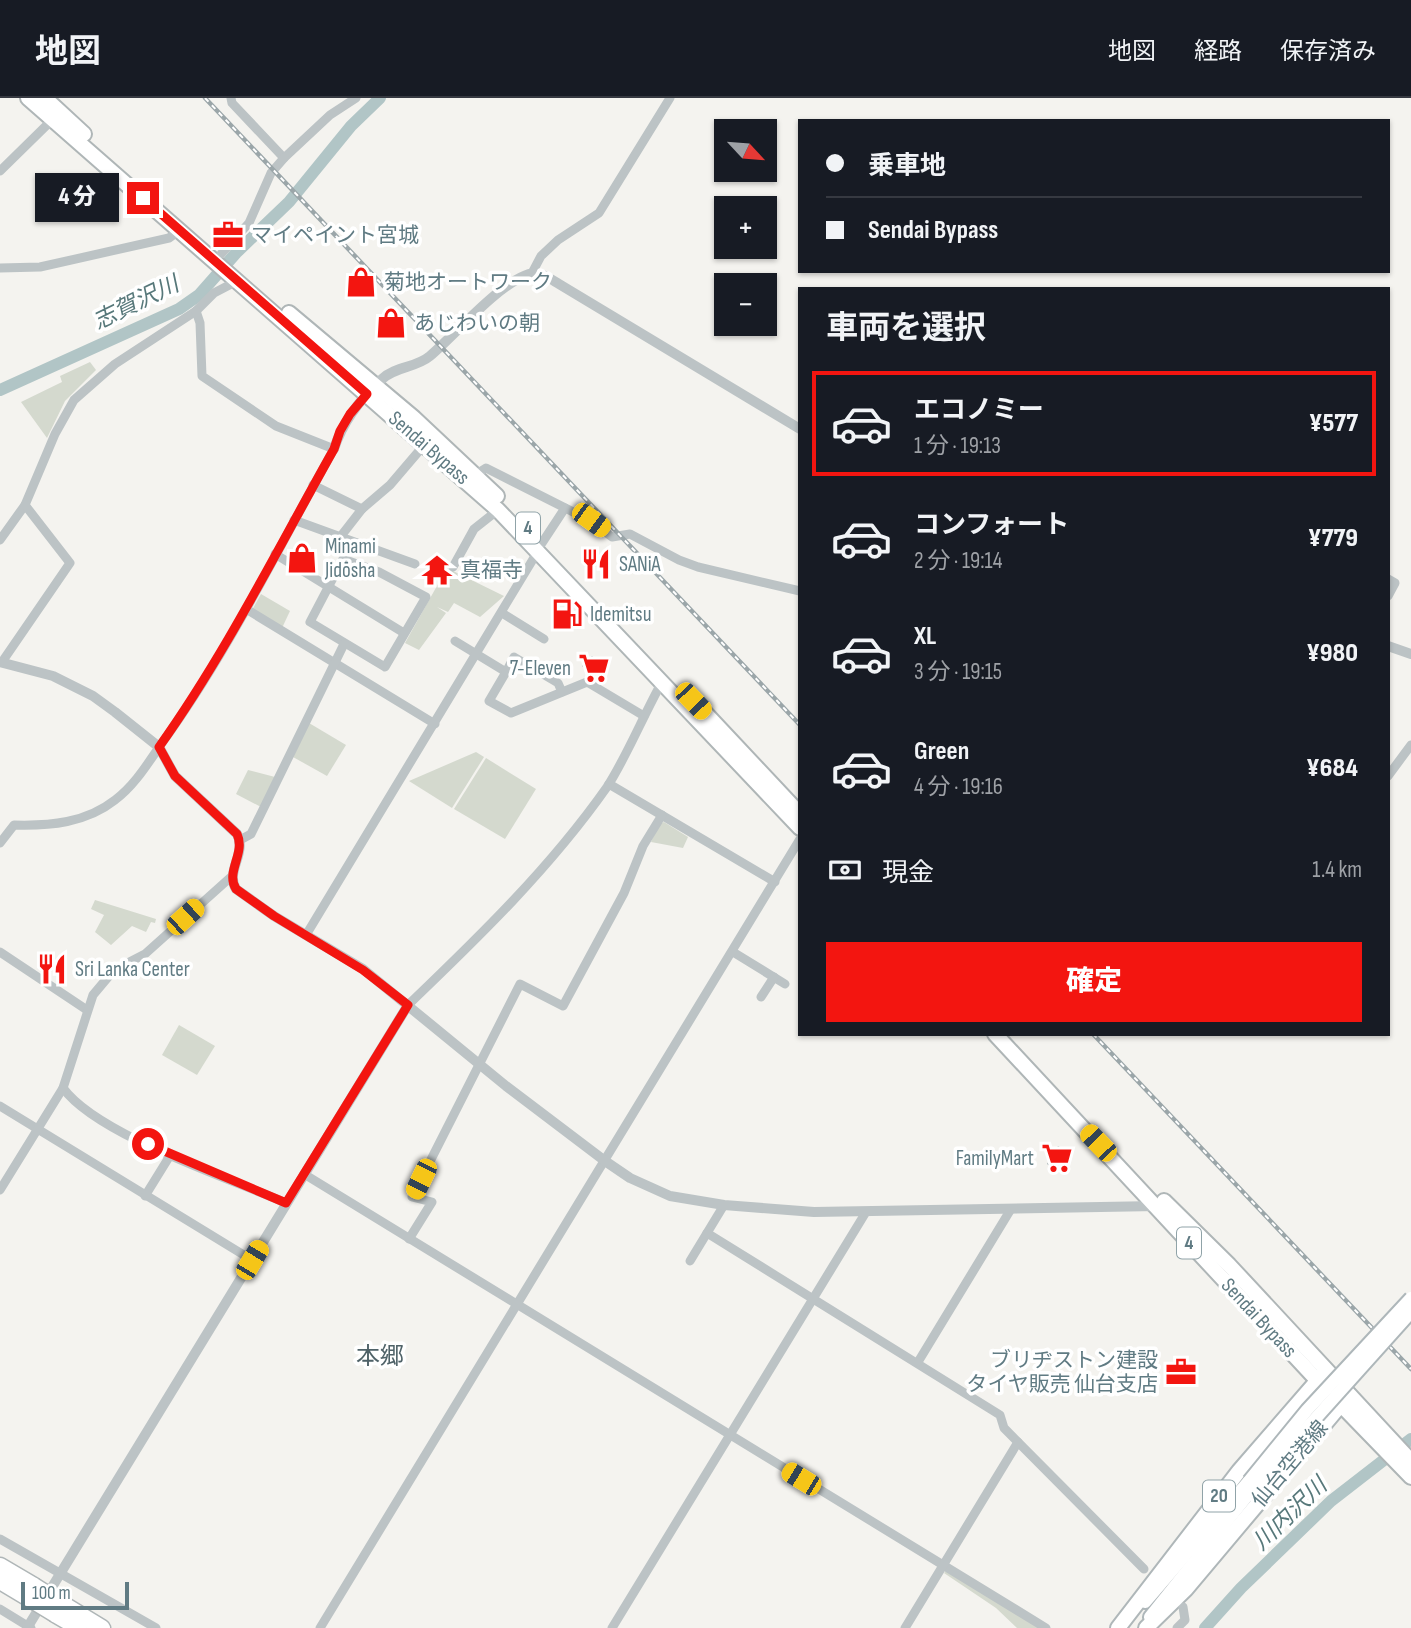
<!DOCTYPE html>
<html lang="ja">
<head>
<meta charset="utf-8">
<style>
  :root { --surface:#171b24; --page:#20242c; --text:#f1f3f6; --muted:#9ea1a6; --line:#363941; --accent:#f31510 }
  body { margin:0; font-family:"Sofia Sans Condensed","Noto Sans JP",sans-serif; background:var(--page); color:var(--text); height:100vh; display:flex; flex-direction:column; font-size:26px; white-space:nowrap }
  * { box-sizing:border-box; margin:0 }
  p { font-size:23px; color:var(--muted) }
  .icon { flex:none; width:38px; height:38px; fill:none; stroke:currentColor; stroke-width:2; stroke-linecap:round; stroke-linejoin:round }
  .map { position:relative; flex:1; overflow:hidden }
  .sheet { position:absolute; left:798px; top:189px; width:592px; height:749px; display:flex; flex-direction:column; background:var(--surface); border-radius:0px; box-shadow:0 2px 5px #0004 }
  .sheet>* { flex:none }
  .guide { position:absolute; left:798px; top:21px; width:592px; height:154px; border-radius:0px; box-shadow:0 2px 5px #0004; display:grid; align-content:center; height:154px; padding:0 28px; background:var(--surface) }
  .needle { width:46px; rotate:116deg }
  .tools { position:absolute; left:714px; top:21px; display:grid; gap:14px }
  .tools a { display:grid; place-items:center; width:63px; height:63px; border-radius:0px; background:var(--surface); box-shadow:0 2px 5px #0004; font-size:35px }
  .scale { position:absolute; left:21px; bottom:18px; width:108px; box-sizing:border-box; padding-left:7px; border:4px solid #607b83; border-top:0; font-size:19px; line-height:24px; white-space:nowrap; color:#607b83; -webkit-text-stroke:5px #fff; paint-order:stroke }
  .end { position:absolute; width:32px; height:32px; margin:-16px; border:9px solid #f31510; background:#fff; box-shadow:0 0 0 4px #fff }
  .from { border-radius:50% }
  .bubble { position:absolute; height:49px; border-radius:0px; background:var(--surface); box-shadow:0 2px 5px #0004; font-size:23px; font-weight:800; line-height:49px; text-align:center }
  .car { position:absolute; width:21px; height:42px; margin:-21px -10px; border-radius:9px; box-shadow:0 0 5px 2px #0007; background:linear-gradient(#f5c518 24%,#345 0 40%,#f5c518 0 76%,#345 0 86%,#f5c518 0) }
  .guide b { display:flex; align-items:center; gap:24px; height:66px; font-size:26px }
  .guide b+b { border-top:2px solid var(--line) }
  .guide i { width:18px; height:18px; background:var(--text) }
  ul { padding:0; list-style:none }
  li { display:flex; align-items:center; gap:21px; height:105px; margin:0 14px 10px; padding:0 14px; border:4px solid transparent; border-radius:0px }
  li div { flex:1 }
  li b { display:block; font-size:26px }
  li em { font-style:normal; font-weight:800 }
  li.active { border-color:var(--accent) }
  li>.icon { width:63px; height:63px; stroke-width:1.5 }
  h2 { padding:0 28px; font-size:32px; line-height:84px }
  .pay { display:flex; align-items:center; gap:18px; height:77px; padding:0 28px; font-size:26px }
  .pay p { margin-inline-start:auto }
  .primary-button { display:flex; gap:14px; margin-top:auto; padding:14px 28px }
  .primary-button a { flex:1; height:80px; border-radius:0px; background:var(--accent); color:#fff; font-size:28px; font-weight:800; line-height:80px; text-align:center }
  header { display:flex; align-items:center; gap:42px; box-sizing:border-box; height:98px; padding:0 35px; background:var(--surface); border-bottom:2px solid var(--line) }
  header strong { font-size:33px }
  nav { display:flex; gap:38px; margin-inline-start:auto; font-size:24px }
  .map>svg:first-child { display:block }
  .green { fill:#d4d9ce }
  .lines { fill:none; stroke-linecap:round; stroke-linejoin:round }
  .river { stroke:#b1c5c6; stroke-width:12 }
  .building { fill:#a2b0b2 }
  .secondary-casing { stroke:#aeb7ba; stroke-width:16 }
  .primary-casing { stroke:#afb7b9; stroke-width:18 }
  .trunk-casing { stroke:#afb6b7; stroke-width:18 }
  .motorway-casing { stroke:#afb6b7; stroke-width:19 }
  .minor { stroke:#bcc3c5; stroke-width:9 }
  .tertiary { stroke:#bcc3c5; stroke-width:10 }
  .secondary { stroke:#fff; stroke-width:12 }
  .primary { stroke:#fff; stroke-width:14 }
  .trunk { stroke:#fff; stroke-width:14 }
  .motorway { stroke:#fff; stroke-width:16 }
  .rail-casing { stroke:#9ba6a9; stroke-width:4.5 }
  .rail { stroke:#fff; stroke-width:2; stroke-dasharray:5; stroke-linecap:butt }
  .secondary-bridge-casing { stroke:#aeb7ba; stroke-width:16; stroke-linecap:butt }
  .motorway-bridge-casing { stroke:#afb6b7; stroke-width:19; stroke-linecap:butt }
  .secondary-bridge { stroke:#fff; stroke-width:12 }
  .motorway-bridge { stroke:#fff; stroke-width:16 }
  .route { stroke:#f31510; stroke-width:9 }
  .labels { text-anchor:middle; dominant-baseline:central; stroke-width:7; stroke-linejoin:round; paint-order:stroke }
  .shield { fill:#fff; stroke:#90a3a8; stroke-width:2 }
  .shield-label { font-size:19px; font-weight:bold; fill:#607b83 }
  .poi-label { font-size:21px; fill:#607b83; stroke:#fff; text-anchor:start }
  .street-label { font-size:21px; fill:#607b83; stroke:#fff }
  .water-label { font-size:23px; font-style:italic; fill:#57787a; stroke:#fff }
  .quarter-label { font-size:24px; fill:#4f6268; stroke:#fff }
</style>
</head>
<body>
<header>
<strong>地図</strong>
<nav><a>地図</a><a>経路</a><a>保存済み</a></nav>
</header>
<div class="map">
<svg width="1411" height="1530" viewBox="0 0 1411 1530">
  <rect width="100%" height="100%" fill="#f4f3ef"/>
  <g class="green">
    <path d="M90,264l6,8 -31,31 -18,37 -26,-36 41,-20 -2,-6z"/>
    <path d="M447,470l57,28 -24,21 -26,-14 -6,9 -11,-5 9,6 -27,37 -14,-7z"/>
    <path d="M261,496l29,17 -8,17 -30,-18z"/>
    <path d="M309,625l37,22 -19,31 -34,-19z"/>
    <path d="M476,654l8,5 -32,51 -43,-27z"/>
    <path d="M486,660l50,31 -31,50 -51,-30z"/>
    <path d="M248,672l27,7 -14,30 -25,-13z"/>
    <path d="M664,724l24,15 -5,11 -32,-6 8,-18z"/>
    <path d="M95,802l61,19 -1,4 -4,-1 -5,10 -14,-6 -21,19 -16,-13 9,-17 -13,-6z"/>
    <path d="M179,927l36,21 -18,29 -35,-20z"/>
    <path d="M946,1473l95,57h-24l-21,-20 -52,-35z"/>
  </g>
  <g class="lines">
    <g class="river">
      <path d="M0,292l179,-81 20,-14 37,-42 53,-51 62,-76 29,-28"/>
      <path d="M1205,1530l36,-40 90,-87 80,-62"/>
    </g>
  </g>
  <g class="building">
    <path d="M592,558l14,14 -9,10 -15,-14z"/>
    <path d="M1058,1048l10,6 -12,18 -9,-6z"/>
  </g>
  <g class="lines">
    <g class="secondary-casing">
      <g id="secondary">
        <path d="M1145,1504l104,-121"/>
        <path d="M1150,1519l105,-131"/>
      </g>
    </g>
    <g class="primary-casing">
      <g id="primary">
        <path d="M1118,1530l121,-157 85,-98"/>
        <path d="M1146,1530l40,-39 163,-194"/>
      </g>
    </g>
    <g class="trunk-casing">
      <g id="trunk">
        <path d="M28,0l470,412 302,318"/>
        <path d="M45,0l39,36"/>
        <path d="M289,215l125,105 83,78"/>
        <path d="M693,602l107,114"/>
        <path d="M995,936l322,346 94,97"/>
        <path d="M1164,1103l65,64 182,196"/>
      </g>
    </g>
    <g class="motorway-casing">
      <g id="motorway">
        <path d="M0,1468l34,20"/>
        <path d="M0,1483l27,16"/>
        <path d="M61,1505l41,25"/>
        <path d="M55,1516l24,14"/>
      </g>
    </g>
    <g class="minor">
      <path d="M231,0l1,5 52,55 46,-43 26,-17"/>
      <path d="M0,73l53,-52"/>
      <path d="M221,156l28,-31 22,-50 13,-15"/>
      <path d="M0,170l40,-1 129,-29 11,-8"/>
      <path d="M532,175l9,-17 17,-16 41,-27 71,-115"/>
      <path d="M475,377l11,-7 105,53 21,16 18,-3 49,26 19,7 102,24"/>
      <path d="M313,387l49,24"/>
      <path d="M294,422l121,44"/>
      <path d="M341,438l21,-27 28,-24 35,-41"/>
      <path d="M0,442l25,-35 30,-71 19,-34 41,-36 81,-53 18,-18 23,-12"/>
      <path d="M542,445l23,-35"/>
      <path d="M275,456l129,79"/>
      <path d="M343,461l36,13 47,25 -41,70 -75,-45z"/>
      <path d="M453,469l21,-38 24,-19"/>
      <path d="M1388,481l7,4 -7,13"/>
      <path d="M246,511l189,115"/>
      <path d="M502,515l42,26"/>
      <path d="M455,543l51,31 -17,29 22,12 76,-31 57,34"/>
      <path d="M2,564l68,-99 -45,-58"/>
      <path d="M506,574l8,-15 44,26 4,9"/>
      <path d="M1388,678l23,-31"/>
      <path d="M609,686l166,98"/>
      <path d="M240,742l11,-6 93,-190"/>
      <path d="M0,745l14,-18c36,1 72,-2 101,-25 20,-15 33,-37 47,-57 67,-92 116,-195 172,-294l-58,-23 -74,-50 -2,-53 -4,-12"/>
      <path d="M306,837l232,-384"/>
      <path d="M0,854l87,58"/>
      <path d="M733,854l52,32"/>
      <path d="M761,899l13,-20"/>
      <path d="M408,907c71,-68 142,-137 199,-218 19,-29 37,-73 55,-105"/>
      <path d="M63,990c34,47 166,90 223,115"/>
      <path d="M0,1008l252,154"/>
      <path d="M304,1076l742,454"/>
      <path d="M0,1092l63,-102 30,-93 21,-25 31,-16 87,-78"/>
      <path d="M145,1098l26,-42"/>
      <path d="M724,1107l-17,28 293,182 4,13 140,141"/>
      <path d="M409,1141l23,-37 -20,-5 108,-213 43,22 61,-113 19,-47 19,-31"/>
      <path d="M690,1163l17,-28"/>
      <path d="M918,1264l93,-153"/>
      <path d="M0,1441l156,89"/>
      <path d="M0,1511l31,19"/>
      <path d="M320,1530l480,-789"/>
      <path d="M612,1530l254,-416"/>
      <path d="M905,1530l113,-186"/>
      <path d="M1177,1530l8,-8 -2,-13"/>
    </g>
    <g class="tertiary">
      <path d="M334,351c9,-28 26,-50 48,-70 14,-13 34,-11 48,-23 26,-22 68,-72 99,-82 11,-3 20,4 30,10l241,145"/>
      <path d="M1388,548l23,8"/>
      <path d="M0,564l53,14 40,20 22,16 44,35 16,29 62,58c10,19 -12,38 -1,55l38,27 89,53 143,117 99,75 25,17 40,18 54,9 90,7 343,-6"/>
      <path d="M27,1530l381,-623"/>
    </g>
    <use href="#secondary" class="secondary"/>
    <use href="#primary" class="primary"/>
    <use href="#trunk" class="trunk"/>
    <use href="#motorway" class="motorway"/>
    <g class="rail-casing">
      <g id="rail">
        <path d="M205,0l595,627"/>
        <path d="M1093,936l318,335"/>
      </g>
    </g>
    <use href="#rail" class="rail"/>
    <g class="secondary-bridge-casing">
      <g id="secondary-bridge">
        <path d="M1249,1383l58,-71 104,-112"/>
        <path d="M1255,1388l156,-174"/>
      </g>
    </g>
    <g class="motorway-bridge-casing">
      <g id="motorway-bridge">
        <path d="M34,1488l27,17"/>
        <path d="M27,1499l28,17"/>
      </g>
    </g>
    <use href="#secondary-bridge" class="secondary-bridge"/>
    <use href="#motorway-bridge" class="motorway-bridge"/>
  </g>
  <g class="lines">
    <path class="route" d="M143,100l224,196 -17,20 -10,17 -6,18c-57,101 -108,204 -175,298l16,29 62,58c9,19 -12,38 -1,55l38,27 89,54 45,35 -122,198 -138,-59"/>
  </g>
  <defs>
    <g id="office-bare" transform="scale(2.415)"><path d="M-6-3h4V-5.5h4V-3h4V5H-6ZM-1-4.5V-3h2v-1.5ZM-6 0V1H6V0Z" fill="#f31510" stroke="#fff" stroke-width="2.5" paint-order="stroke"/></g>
    <g id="shop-bare" transform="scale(2.415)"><path d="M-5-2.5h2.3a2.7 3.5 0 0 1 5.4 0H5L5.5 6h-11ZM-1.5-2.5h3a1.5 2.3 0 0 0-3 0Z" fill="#f31510" stroke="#fff" stroke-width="2.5" paint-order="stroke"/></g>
    <g id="restaurant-bare" transform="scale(2.415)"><path d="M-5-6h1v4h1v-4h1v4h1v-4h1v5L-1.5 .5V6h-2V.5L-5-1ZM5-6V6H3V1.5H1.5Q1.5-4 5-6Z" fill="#f31510" stroke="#fff" stroke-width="2.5" paint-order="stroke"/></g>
    <g id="temple-bare" transform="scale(2.415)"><path d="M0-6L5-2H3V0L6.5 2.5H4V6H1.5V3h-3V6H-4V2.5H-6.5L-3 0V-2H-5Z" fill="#f31510" stroke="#fff" stroke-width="2.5" paint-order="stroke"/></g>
    <g id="fuel-bare" transform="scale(2.415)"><path d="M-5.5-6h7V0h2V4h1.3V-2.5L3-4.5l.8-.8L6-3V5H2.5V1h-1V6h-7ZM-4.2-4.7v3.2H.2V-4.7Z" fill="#f31510" stroke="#fff" stroke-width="2.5" paint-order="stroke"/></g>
    <g id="supermarket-bare" transform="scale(2.415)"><path d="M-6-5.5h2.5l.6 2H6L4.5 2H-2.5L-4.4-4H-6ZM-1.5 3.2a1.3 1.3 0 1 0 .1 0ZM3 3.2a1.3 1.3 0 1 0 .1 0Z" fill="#f31510" stroke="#fff" stroke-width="2.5" paint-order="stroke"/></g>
  </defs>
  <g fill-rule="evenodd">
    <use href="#office-bare" x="228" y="137"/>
    <use href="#shop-bare" x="361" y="184"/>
    <use href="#shop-bare" x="391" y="225"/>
    <use href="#shop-bare" x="302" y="460"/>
    <use href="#restaurant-bare" x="596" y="466"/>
    <use href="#temple-bare" x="437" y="472"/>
    <use href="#fuel-bare" x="567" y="516"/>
    <use href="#supermarket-bare" x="594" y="570"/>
    <use href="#restaurant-bare" x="52" y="871"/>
    <use href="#supermarket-bare" x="1057" y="1060"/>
    <use href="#office-bare" x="1181" y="1274"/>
  </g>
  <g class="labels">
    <g class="shield">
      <rect x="516" y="414.5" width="24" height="31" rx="5"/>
      <rect x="1177" y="1129.5" width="24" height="31" rx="5"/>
      <rect x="1203" y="1382.5" width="32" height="31" rx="5"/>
    </g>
    <g class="shield-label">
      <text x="528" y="430">4</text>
      <text x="1189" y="1145">4</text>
      <text x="1219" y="1398">20</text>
    </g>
    <g class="poi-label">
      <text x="251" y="137">マイペイント宮城</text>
      <text x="384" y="184">菊地オートワーク</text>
      <text x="414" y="225">あじわいの朝</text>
      <text x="325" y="448">Minami<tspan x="325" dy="24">Jidōsha</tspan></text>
      <text x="619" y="466">SANiA</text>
      <text x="460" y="472">真福寺</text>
      <text x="590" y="516">Idemitsu</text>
      <text x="571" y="570" text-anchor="end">7-Eleven</text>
      <text x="75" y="871">Sri Lanka Center</text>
      <text x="1034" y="1060" text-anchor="end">FamilyMart</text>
      <text x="1158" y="1262" text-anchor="end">ブリヂストン建設<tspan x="1158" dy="24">タイヤ販売 仙台支店</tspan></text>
    </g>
    <g class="street-label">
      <text transform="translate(429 350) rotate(41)">Sendai Bypass</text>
      <text transform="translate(1259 1220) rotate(47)">Sendai Bypass</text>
      <text transform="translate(1290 1366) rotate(-50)">仙台空港線</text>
    </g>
    <g class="water-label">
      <text transform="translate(136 205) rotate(-26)">志賀沢川</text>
      <text transform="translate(1290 1416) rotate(-44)">川内沢川</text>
    </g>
    <g class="quarter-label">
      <text x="380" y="1258">本郷</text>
    </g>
  </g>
</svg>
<div class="tools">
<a><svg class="needle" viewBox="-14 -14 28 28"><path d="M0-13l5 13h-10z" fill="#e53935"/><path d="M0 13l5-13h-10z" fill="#9ea1a6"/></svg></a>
<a>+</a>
<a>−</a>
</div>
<div class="scale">100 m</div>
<i class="end from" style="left:148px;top:1046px"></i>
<i class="end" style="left:143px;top:100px"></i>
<div class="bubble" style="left:35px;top:75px;width:84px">4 分</div>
<i class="car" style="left:591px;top:422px;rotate:126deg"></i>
<i class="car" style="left:693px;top:603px;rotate:136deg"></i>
<i class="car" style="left:185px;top:819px;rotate:48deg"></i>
<i class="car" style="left:1098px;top:1045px;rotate:316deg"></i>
<i class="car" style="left:421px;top:1081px;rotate:206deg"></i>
<i class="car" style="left:252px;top:1162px;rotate:31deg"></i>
<i class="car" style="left:801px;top:1381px;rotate:301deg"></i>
<div class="guide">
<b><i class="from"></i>乗車地</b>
<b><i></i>Sendai Bypass</b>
</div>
<section class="sheet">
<h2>車両を選択</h2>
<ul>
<li class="active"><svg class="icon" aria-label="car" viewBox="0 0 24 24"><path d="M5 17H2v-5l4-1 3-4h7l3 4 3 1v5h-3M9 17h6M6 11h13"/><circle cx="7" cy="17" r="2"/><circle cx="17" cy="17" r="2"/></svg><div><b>エコノミー</b><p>1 分 · 19:13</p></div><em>¥577</em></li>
<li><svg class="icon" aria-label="car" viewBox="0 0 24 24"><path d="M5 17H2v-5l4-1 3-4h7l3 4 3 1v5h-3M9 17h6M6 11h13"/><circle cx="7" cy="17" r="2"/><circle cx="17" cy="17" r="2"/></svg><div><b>コンフォート</b><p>2 分 · 19:14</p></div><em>¥779</em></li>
<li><svg class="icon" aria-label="car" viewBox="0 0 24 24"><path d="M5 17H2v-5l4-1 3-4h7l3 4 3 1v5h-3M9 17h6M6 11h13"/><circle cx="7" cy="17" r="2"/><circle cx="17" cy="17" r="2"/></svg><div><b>XL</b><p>3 分 · 19:15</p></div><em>¥980</em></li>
<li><svg class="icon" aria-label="car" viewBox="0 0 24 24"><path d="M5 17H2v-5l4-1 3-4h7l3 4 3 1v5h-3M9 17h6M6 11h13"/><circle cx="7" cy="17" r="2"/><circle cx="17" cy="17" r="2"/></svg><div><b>Green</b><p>4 分 · 19:16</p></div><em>¥684</em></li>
</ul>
<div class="pay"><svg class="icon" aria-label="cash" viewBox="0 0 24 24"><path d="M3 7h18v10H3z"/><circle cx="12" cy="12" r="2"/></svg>現金<p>1.4 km</p></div>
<div class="primary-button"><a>確定</a></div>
</section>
</div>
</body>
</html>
